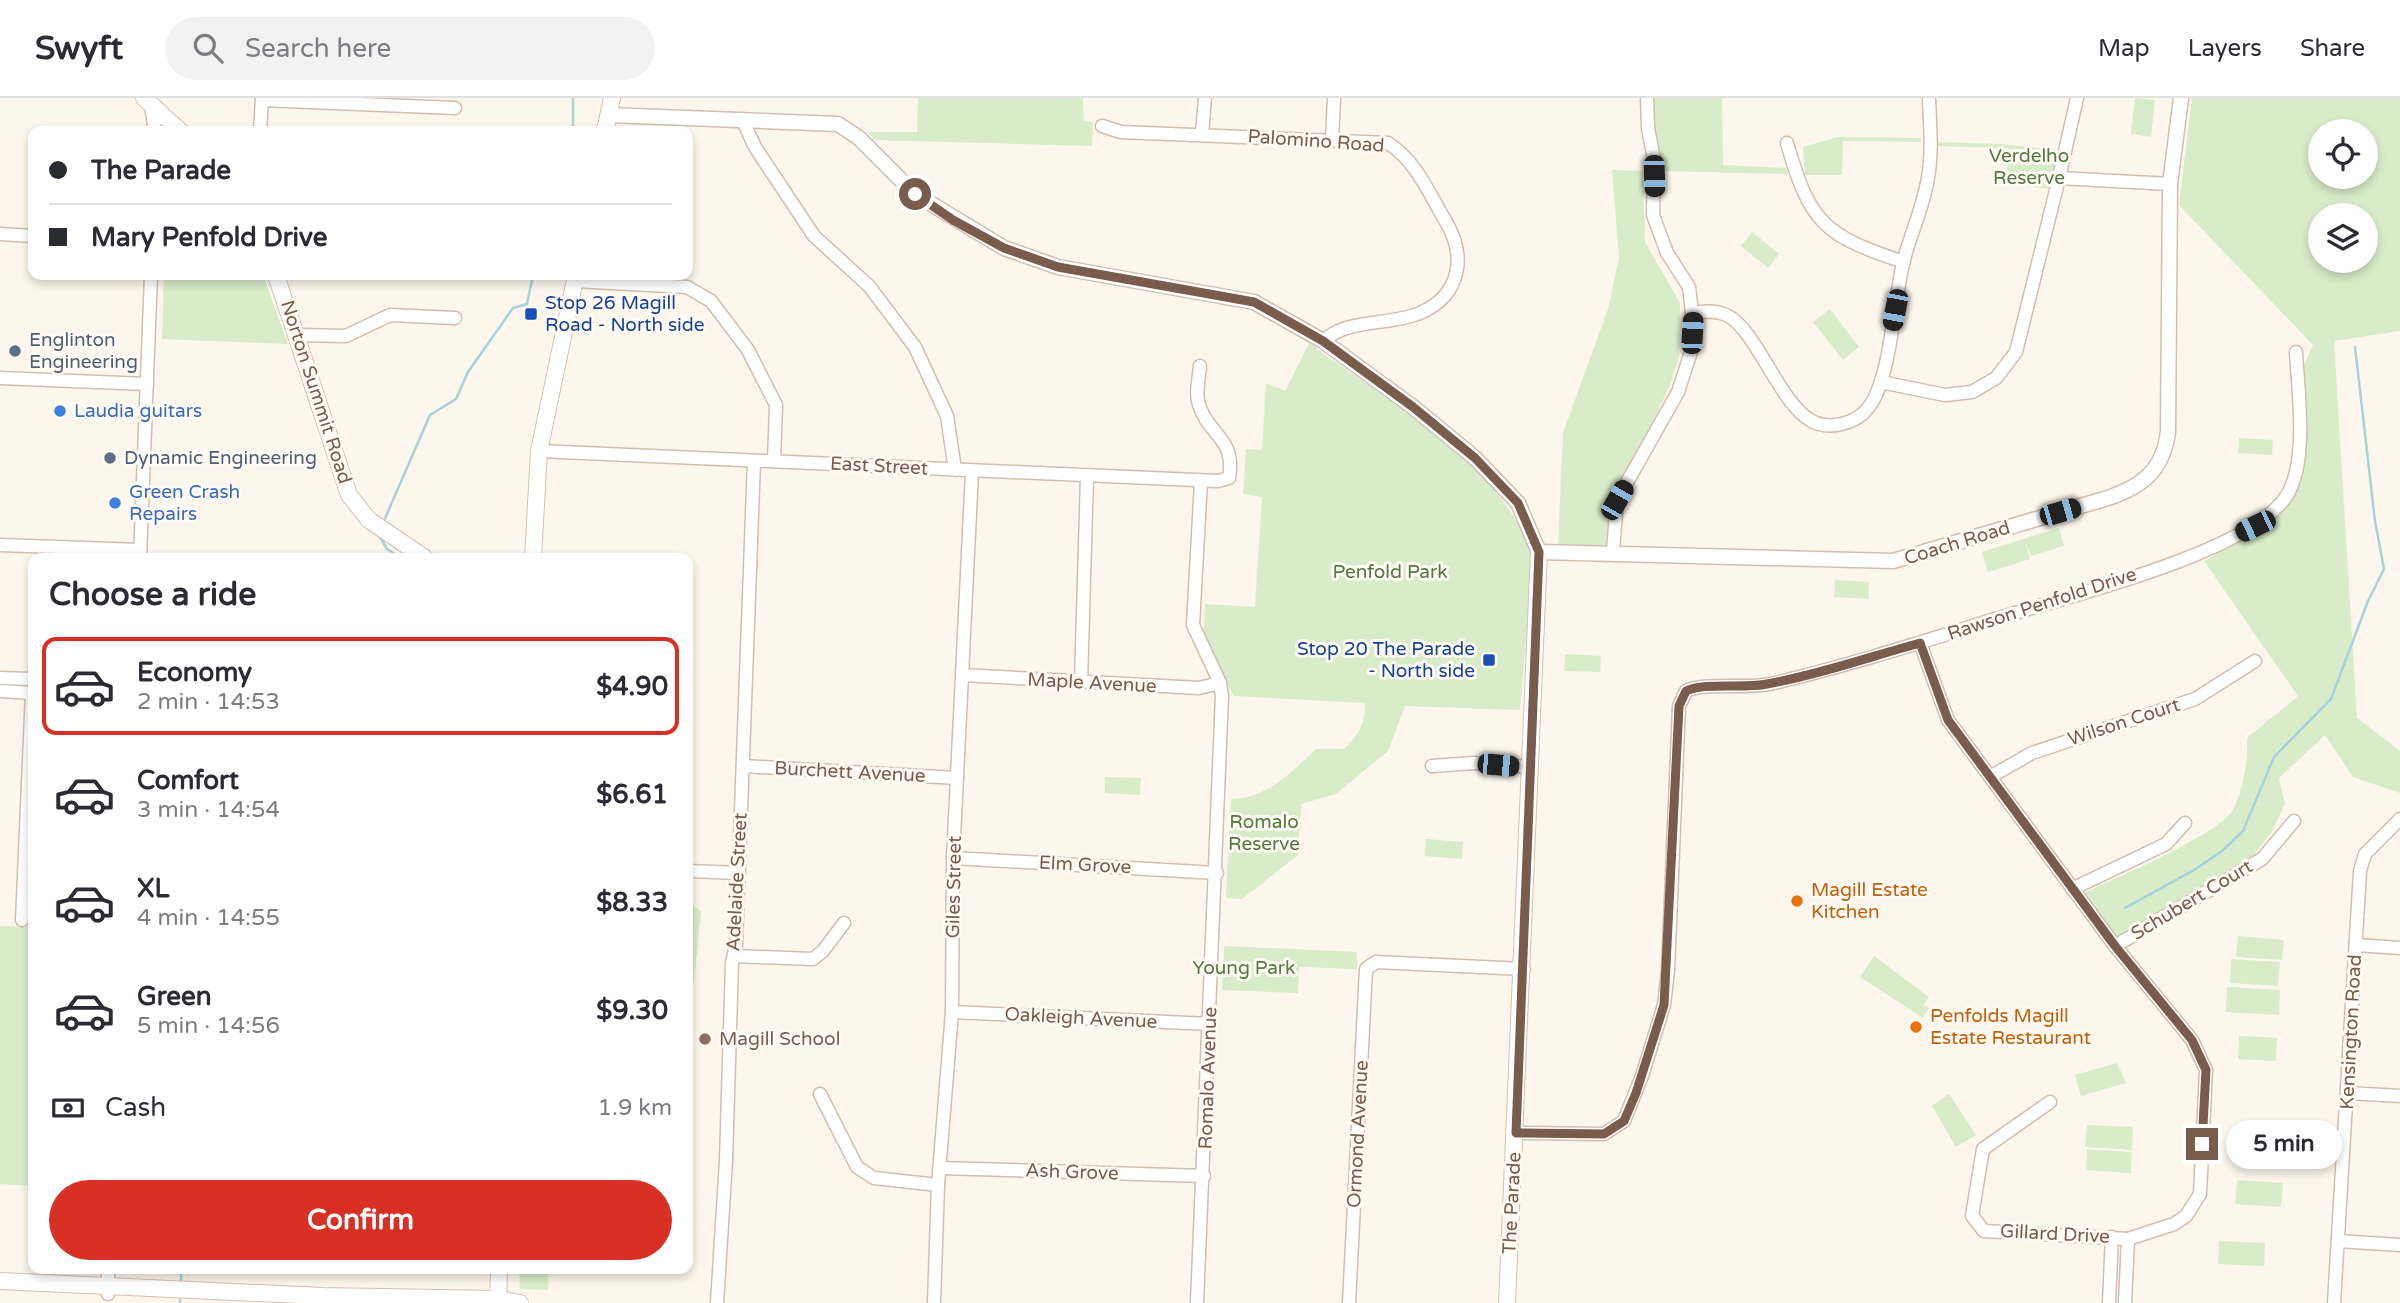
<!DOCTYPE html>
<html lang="en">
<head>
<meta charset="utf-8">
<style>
  :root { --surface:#fff; --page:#f2f2f3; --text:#2b2b33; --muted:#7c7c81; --line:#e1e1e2; --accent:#d93025 }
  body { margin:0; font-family:"Varela Round",sans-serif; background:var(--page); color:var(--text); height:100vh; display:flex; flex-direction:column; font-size:26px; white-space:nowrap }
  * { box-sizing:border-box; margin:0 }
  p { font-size:23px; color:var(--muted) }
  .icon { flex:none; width:38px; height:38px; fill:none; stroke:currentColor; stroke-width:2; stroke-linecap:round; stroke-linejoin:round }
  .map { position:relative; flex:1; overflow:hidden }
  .panel { position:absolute; left:28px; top:455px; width:665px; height:721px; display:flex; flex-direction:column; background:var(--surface); border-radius:14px; box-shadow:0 4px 10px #0003 }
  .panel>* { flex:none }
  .hud { position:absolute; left:28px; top:28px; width:665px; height:154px; border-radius:14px; box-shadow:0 4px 10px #0003; display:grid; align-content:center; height:154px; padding:0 21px; background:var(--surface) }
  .buttons { position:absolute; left:2308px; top:21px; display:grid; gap:14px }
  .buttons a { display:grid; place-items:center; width:70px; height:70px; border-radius:50%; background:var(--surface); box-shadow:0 4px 10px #0003; font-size:35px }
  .end { position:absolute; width:32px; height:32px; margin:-16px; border:9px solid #7a5c4d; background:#fff; box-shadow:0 0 0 4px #fff }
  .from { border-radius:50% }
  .bubble { position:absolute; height:49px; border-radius:24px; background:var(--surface); box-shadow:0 4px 10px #0003; font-size:23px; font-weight:800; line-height:49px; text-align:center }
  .car { position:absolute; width:21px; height:42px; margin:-21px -10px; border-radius:9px; box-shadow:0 0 5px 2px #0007; background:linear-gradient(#222 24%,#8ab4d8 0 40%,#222 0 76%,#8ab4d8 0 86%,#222 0) }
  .hud b { display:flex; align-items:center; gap:24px; height:66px; font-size:26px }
  .hud b+b { border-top:2px solid var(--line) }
  .hud i { width:18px; height:18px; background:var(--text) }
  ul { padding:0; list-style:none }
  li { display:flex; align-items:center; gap:21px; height:98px; margin:0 14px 10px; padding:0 7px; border:4px solid transparent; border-radius:14px }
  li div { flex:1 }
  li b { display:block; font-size:26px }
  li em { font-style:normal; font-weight:800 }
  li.selected { border-color:var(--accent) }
  li>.icon { width:63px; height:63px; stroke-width:1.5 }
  h2 { padding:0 21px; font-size:32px; line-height:84px }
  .pay { display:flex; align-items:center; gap:18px; height:77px; padding:0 21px; font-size:26px }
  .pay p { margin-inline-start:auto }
  .primary-button { display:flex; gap:14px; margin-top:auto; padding:14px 21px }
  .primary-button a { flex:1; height:80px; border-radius:42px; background:var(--accent); color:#fff; font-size:28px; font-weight:800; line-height:80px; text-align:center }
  header { display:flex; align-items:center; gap:42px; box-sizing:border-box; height:98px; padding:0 35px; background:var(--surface); border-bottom:2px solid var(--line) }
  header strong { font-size:33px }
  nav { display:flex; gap:38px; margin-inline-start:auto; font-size:24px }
  .search { width:490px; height:63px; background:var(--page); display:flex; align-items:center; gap:18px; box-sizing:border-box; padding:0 24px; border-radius:38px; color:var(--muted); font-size:26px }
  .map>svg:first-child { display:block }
  .green { fill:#d8ecc9; fill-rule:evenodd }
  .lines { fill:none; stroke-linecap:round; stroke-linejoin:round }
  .stream { stroke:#a5d3da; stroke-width:2.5 }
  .minor-casing { stroke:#d1beb0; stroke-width:15 }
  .tertiary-casing { stroke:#d1beb0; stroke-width:17 }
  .secondary-casing { stroke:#d6c0b0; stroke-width:18 }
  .minor { stroke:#fff; stroke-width:12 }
  .tertiary { stroke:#fff; stroke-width:14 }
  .secondary { stroke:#fff; stroke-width:16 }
  .route { stroke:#7a5c4d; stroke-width:9 }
  .transit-dot { fill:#1a4fb4; stroke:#fffaf3; stroke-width:2.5 }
  .service-dot { fill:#5c6f8a; stroke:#fffaf3; stroke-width:2.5 }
  .shop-dot { fill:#3f7fe0; stroke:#fffaf3; stroke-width:2.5 }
  .food-dot { fill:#e8710a; stroke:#fffaf3; stroke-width:2.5 }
  .education-dot { fill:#8d6e63; stroke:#fffaf3; stroke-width:2.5 }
  .labels { text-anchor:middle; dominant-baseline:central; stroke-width:6; stroke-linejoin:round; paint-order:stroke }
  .street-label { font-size:19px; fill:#7a5c4d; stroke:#fffaf3 }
  .park-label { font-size:19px; fill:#537a41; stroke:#fffaf3 }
  .transit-label { font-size:19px; fill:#164399; stroke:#fffaf3; text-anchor:start }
  .service-label { font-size:19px; fill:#4e5e75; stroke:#fffaf3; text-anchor:start }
  .shop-label { font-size:19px; fill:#366cbe; stroke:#fffaf3; text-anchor:start }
  .food-label { font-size:19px; fill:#c56008; stroke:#fffaf3; text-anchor:start }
  .education-label { font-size:19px; fill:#785e54; stroke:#fffaf3; text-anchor:start }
</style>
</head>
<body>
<header>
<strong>Swyft</strong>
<div class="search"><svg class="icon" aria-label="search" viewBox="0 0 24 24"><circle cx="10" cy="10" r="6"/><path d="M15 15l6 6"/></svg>Search here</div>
<nav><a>Map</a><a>Layers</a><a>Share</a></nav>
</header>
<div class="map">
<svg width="2400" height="1205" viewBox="0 0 2400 1205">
  <rect width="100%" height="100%" fill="#fdf6ec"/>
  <g class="green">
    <path d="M918,0h165l1,23 9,1 -1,24 -217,-6 -8,-8h50z"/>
    <path d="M1649,0h73l1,67 63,3 3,6 -131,-3z"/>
    <path d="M2135,0l20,2 -4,37 -20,-3z"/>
    <path d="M2192,0h208v233l-66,10 23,377 43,33v42l-47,-16 -28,-42 -46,43 6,26 -14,29 -18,23 -137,83 -34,-45c31,-15 134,-58 150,-83 12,-21 16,-50 15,-73l51,-42 -94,-135 67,-37 24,-34 7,-120 11,-25 -134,-140zM2320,33h46v46h-46zM2320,117h46v46h-46z"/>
    <path d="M1837,39l84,1v4l-78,-1 -1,34h-37l-2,-28z"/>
    <path d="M1933,44l68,2 58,6 -9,39 -43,-5 1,-36 -75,-2z"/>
    <path d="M1612,72l31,1 2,71 35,61 -1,54 -8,25 -32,72 -31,92 -50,-1 5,-112 45,-124 11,-51z"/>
    <path d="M1752,134l27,22 -11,14 -27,-22z"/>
    <path d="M164,177h99l25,69 -126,-5z"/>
    <path d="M1830,211l29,38 -16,13 -30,-38z"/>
    <path d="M1309,245c71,53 204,129 224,218l-13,149 -115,-4 -17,45 -52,43 -35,10 -3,51 -56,44 -16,-1 5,-99c35,0 61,-27 85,-50h28c14,-13 22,-26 21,-46l-131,-7 -31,-57 2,-35 50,3 7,-110 -19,-3 3,-45 16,1 4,-67 19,8z"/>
    <path d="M2239,340l34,2 -1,15 -34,-2z"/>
    <path d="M2059,430l5,18 -33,10 -6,-15 5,18 -42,13 -6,-20z"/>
    <path d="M1835,482l34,2v17l-35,-2z"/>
    <path d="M1565,556l36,2 -1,16 -36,-1z"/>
    <path d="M1105,679l36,1 -1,17 -35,-2z"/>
    <path d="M1426,741l37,3 -1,17 -37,-3z"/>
    <path d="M688,804l13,9 -7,72 -6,3z"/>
    <path d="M0,828l33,1v259l-33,-2z"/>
    <path d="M2238,838l46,4 -2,20 -46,-3z"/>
    <path d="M1224,848l133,6v17l-58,-2 -1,26 -76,-3z"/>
    <path d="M1874,858l55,41 -5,8 5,3 -6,10 -63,-41z"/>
    <path d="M2231,861l49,3 -2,24 -48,-3z"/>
    <path d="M2227,889l53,3 -1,25 -53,-3z"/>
    <path d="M2239,938l38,2 -1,23 -38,-2z"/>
    <path d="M2117,965l9,20 -45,13 -6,-21z"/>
    <path d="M1949,996l27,41 -20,12 -24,-41z"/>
    <path d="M2087,1027l46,2 -1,23 -47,-3z"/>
    <path d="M2087,1051l45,3 -1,21 -45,-3z"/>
    <path d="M2237,1082l46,3 -2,24 -46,-3z"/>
    <path d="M2219,1143l46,2 -1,23 -46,-2z"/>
    <path d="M519,1171h30l-1,21 -28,-1z"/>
  </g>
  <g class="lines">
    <g class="stream">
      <path d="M573,33v-33"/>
      <path d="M383,425l47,-108 26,-16 12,-27 45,-64 14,-4 6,-29"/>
      <path d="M381,435l-1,4 7,12 14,9"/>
      <path d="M2125,810l69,-38 28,-19 21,-20 31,-74 57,-58 37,-98 16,-32 -9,-48 -20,-174"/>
      <path d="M181,1185v-14"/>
      <path d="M180,1205v-3"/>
    </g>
    <g class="minor-casing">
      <g id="minor">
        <path d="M262,2l193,8"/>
        <path d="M151,7l4,26"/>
        <path d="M742,21l13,28 59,89 55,50 46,61 32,69 8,54"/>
        <path d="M1102,28l19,6 267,11c27,17 41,50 57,77 22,36 16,75 -25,93 -31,13 -72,5 -97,28"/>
        <path d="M260,33l2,-33"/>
        <path d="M1202,36l3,-36"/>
        <path d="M1332,42l2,-42"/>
        <path d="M1787,45c23,81 38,93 117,119"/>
        <path d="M2059,80l18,-80"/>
        <path d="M0,136l33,2"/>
        <path d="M574,183l113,6 24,14 37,49 28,55 -2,56"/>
        <path d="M1692,215c11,-1 21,-3 32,1 30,10 54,87 86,106 18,11 46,4 58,-12 23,-27 26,-111 36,-149 7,-25 18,-50 23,-76 6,-27 3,-58 2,-85"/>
        <path d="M297,237l49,1 44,-21 65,3"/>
        <path d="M0,280l147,6"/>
        <path d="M1881,284l64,13 27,-3 24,-14 20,-26 43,-174 111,6"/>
        <path d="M539,353l679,30 11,-3c7,-40 -20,-42 -30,-73 -4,-12 0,-27 1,-39"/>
        <path d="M0,447l140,5"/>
        <path d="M1613,454l4,-52 61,-108 13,-40 1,-39 -3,-26 -22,-34 -14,-38 1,-56 -6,-31 -1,-30"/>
        <path d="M140,460l11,-283"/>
        <path d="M1920,545l28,77 167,226 77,94 14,30 -6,124 -14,22 -12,8 -46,15 -144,-8 -12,-15 11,-67 67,-47"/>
        <path d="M962,577l237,13 21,-5"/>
        <path d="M0,580l33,1"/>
        <path d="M1081,584l6,-205"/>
        <path d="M0,593l33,2"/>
        <path d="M743,668l214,12"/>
        <path d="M1432,668l42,-3 57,4"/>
        <path d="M1990,679l42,-24 163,-54 60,-38"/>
        <path d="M953,760l264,15"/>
        <path d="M688,773l51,2"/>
        <path d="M2072,791l94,-45 19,-21"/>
        <path d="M22,822l10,-227"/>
        <path d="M2356,847l44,3"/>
        <path d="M2115,848l147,-87 32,-38"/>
        <path d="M734,858l79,3 10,-8 21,-28"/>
        <path d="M952,914l258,12"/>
        <path d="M2348,995l52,3"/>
        <path d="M820,996l37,73 17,11 64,7"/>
        <path d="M1516,1035l88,1 20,-13 18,-45 22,-71 4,-34 11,-265 7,-15c18,-9 60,-2 84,-7 82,-19 164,-46 245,-71 66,-20 225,-60 267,-111 28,-32 16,-110 14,-150"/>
        <path d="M940,1070l264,8"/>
        <path d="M2338,1143l62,4"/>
        <path d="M108,1196v-25"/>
        <path d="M717,1205l9,-142 6,-198 4,-18 18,-484"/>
        <path d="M934,1205l4,-118 14,-173 1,-154 19,-386"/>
        <path d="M1197,1205l25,-608 -2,-12 -27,-58 8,-144"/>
        <path d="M1349,1205l17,-334 10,-7 148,7"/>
        <path d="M2109,1205l3,-66"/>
        <path d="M2125,1205l3,-64"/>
        <path d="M2334,1205l26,-432 5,-17 35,-35"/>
      </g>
    </g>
    <g class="tertiary-casing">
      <path id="tertiary" d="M608,17l230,9 21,14 56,56 89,54 54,19 196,35 69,39 90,66 62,51 43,45 21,49 354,9 215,-63c35,-12 55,-28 60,-66l2,-248 11,-86"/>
    </g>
    <g class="secondary-casing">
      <g id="secondary">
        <path d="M144,0l36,33"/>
        <path d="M605,33l7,-33"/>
        <path d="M276,177l73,220 20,25 56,38"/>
        <path d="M533,460l6,-107 37,-176"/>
        <path d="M0,1183l323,15 175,3 22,4"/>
        <path d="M498,1205l1,-34"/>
        <path d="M1507,1205l32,-751"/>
      </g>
    </g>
    <use href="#minor" class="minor"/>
    <use href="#tertiary" class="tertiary"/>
    <use href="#secondary" class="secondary"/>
  </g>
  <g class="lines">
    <path class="route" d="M915,96l38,26 51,28 54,19 196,35 69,39 90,66 62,51 43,45 21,49 -23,581 88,1 20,-13 12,-28 28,-88 15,-299 7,-15c19,-9 57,-2 81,-7 51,-9 102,-27 153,-41l28,77 167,226 77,94 14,30 -4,74"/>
  </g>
  <g class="transit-dot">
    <rect x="524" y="209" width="14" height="14" rx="3.5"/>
    <rect x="1482" y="555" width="14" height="14" rx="3.5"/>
  </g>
  <g class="service-dot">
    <circle cx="15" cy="253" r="7"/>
    <circle cx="110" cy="360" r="7"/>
  </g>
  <g class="shop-dot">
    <circle cx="60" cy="313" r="7"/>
    <circle cx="115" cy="405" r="7"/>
  </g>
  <g class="food-dot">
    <circle cx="1797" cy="803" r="7"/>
    <circle cx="1916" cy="929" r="7"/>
  </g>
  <circle class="education-dot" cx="705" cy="941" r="7"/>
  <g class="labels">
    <g class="street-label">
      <text transform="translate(1316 43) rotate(4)">Palomino Road</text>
      <text transform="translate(316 294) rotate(72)">Norton Summit Road</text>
      <text transform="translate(879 368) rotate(3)">East Street</text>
      <text transform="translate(1957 445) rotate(-17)">Coach Road</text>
      <text transform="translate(2042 506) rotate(-18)">Rawson Penfold Drive</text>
      <text transform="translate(1092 585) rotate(3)">Maple Avenue</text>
      <text transform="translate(2124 624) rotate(-18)">Wilson Court</text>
      <text transform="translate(850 674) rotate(3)">Burchett Avenue</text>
      <text transform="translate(1085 767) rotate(3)">Elm Grove</text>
      <text transform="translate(737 784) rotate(-87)">Adelaide Street</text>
      <text transform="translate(954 789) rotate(-89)">Giles Street</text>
      <text transform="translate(2192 802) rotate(-31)">Schubert Court</text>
      <text transform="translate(1081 920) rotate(3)">Oakleigh Avenue</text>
      <text transform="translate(2351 934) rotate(-87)">Kensington Road</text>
      <text transform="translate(1208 980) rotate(-88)">Romalo Avenue</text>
      <text transform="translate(1358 1036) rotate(-87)">Ormond Avenue</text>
      <text transform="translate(1072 1074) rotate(2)">Ash Grove</text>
      <text transform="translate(1512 1105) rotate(-87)">The Parade</text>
      <text transform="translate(2055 1136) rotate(3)">Gillard Drive</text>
    </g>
    <g class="park-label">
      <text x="2029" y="58">Verdelho<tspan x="2029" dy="22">Reserve</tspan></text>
      <text x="1390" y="474">Penfold Park</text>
      <text x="1264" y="724">Romalo<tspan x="1264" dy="22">Reserve</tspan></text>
      <text x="1244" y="870">Young Park</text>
    </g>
    <g class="transit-label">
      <text x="545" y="205">Stop 26 Magill<tspan x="545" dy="22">Road - North side</tspan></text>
      <text x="1475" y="551" text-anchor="end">Stop 20 The Parade<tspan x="1475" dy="22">- North side</tspan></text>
    </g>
    <g class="service-label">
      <text x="29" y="242">Englinton<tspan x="29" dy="22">Engineering</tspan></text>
      <text x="124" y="360">Dynamic Engineering</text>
    </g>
    <g class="shop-label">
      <text x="74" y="313">Laudia guitars</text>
      <text x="129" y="394">Green Crash<tspan x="129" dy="22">Repairs</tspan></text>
    </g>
    <g class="food-label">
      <text x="1811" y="792">Magill Estate<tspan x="1811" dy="22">Kitchen</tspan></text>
      <text x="1930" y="918">Penfolds Magill<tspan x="1930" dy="22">Estate Restaurant</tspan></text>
    </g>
    <g class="education-label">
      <text x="719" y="941">Magill School</text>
    </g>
  </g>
</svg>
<div class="buttons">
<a><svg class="icon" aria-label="locate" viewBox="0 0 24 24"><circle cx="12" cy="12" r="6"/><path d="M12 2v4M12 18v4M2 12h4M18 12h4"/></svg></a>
<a><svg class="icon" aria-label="layers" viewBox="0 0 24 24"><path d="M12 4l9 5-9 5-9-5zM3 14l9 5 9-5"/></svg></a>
</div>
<i class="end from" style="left:915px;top:96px"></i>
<i class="end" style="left:2202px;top:1046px"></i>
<div class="bubble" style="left:2226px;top:1022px;width:116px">5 min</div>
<i class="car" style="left:1654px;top:78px;rotate:178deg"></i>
<i class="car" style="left:1895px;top:212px;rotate:191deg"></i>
<i class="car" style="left:1692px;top:235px;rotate:3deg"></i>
<i class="car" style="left:1617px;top:402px;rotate:30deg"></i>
<i class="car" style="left:2060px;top:414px;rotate:74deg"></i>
<i class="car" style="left:2255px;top:428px;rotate:244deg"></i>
<i class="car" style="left:1498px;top:667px;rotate:95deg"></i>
<div class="hud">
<b><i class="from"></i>The Parade</b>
<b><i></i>Mary Penfold Drive</b>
</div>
<section class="panel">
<h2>Choose a ride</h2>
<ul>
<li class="selected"><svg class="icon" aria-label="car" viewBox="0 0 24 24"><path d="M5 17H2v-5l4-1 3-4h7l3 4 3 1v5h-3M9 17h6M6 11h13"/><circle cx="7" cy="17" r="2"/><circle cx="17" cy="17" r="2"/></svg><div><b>Economy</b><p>2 min · 14:53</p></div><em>$4.90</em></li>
<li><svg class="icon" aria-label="car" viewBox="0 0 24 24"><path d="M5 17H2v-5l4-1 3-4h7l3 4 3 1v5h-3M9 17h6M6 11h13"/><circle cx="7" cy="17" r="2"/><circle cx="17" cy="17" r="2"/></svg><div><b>Comfort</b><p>3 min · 14:54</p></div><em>$6.61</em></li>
<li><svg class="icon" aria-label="car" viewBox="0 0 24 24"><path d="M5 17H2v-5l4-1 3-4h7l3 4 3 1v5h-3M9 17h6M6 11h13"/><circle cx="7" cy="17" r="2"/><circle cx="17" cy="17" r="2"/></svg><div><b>XL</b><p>4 min · 14:55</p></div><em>$8.33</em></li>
<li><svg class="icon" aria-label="car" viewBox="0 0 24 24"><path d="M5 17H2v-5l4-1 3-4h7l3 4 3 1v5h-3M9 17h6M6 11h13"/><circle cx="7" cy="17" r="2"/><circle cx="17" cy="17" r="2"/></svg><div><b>Green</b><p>5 min · 14:56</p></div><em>$9.30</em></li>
</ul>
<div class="pay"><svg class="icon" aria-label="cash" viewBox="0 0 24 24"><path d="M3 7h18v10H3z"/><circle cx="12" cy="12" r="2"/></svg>Cash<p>1.9 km</p></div>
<div class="primary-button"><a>Confirm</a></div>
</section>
</div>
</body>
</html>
